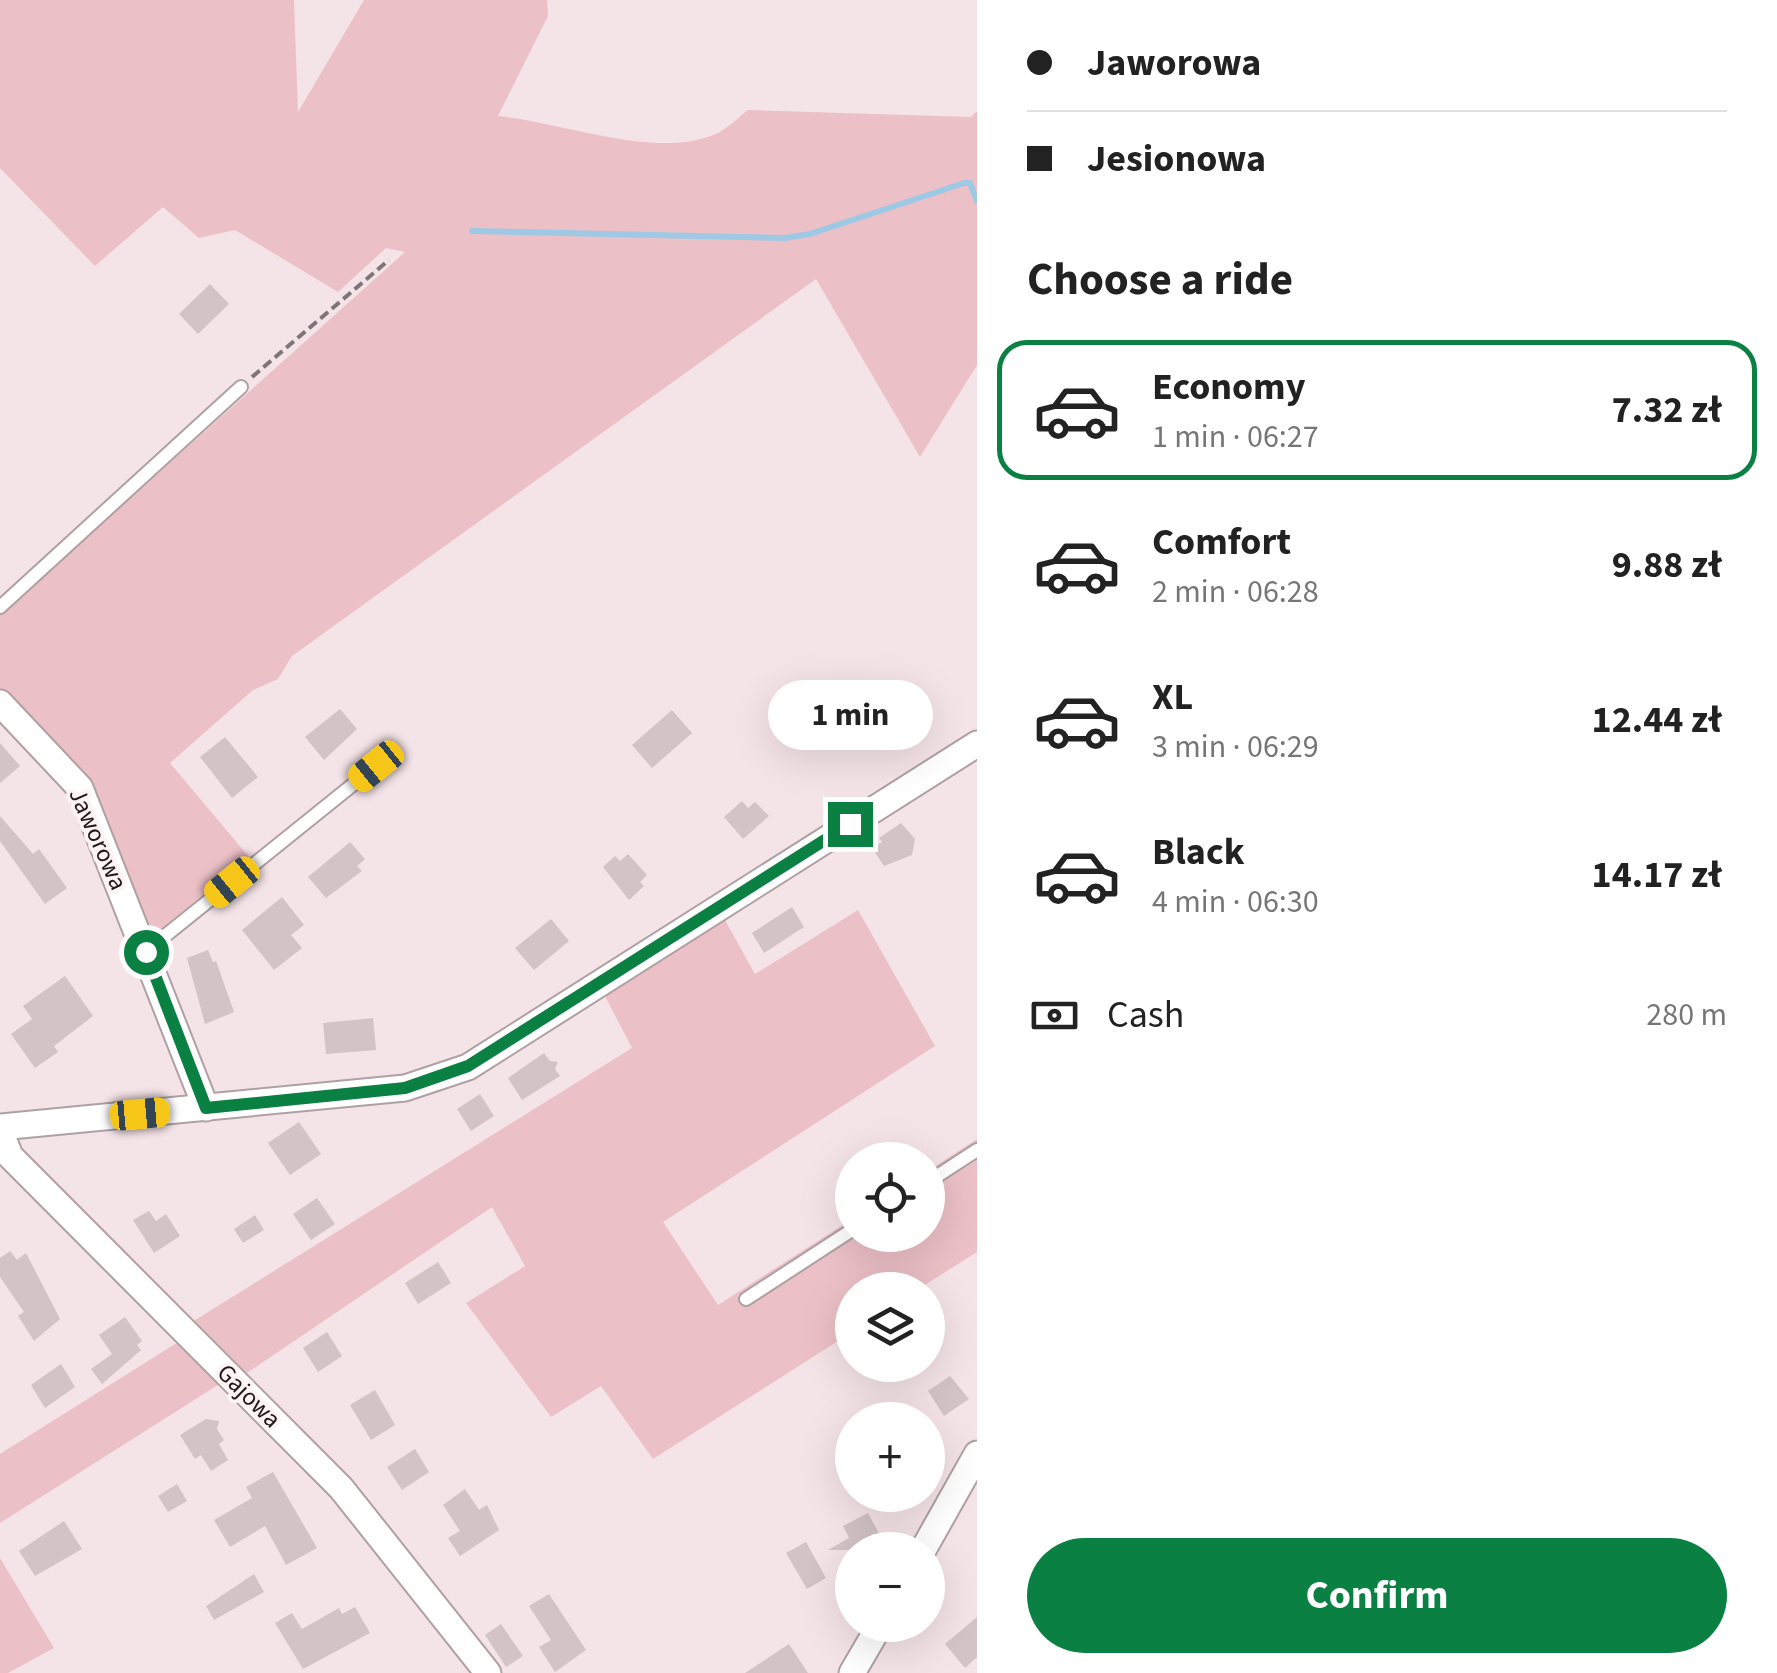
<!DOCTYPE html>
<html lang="en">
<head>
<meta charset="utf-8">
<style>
  :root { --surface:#fff; --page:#f2f2f2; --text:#222; --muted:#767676; --line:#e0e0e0; --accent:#0b8043 }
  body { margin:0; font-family:"Source Sans 3",sans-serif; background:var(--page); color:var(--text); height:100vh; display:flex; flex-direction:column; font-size:38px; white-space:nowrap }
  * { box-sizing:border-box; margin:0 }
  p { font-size:32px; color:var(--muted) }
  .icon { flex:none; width:55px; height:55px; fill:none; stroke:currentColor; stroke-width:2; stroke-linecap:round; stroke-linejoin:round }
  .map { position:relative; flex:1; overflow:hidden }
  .drawer { display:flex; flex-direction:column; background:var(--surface); width:800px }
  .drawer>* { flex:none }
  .guide { display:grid; align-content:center; height:220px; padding:0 50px; background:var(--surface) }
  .buttons { position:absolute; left:835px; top:1142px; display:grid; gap:20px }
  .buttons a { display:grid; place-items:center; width:110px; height:110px; border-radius:50%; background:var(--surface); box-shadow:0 10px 40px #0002; font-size:50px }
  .end { position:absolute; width:45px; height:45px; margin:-22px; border:12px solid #0b8043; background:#fff; box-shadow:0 0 0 5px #fff }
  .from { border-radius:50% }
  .bubble { position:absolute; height:70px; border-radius:35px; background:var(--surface); box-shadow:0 10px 40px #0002; font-size:32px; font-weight:700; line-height:70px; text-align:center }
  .car { position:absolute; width:30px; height:60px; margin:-30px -15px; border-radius:12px; box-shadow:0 0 8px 2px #0007; background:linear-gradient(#f5c518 24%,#345 0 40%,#f5c518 0 76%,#345 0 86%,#f5c518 0) }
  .guide b { display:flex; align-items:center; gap:35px; height:95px; font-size:38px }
  .guide b+b { border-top:2px solid var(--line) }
  .guide i { width:25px; height:25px; background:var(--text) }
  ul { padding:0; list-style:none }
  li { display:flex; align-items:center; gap:30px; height:140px; margin:0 20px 15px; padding:0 30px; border:5px solid transparent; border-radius:30px }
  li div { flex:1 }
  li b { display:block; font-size:38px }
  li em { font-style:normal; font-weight:700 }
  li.current { border-color:var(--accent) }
  li>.icon { width:90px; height:90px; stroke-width:1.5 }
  h2 { padding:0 50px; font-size:45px; line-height:120px }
  .pay { display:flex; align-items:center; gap:25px; height:110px; padding:0 50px; font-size:38px }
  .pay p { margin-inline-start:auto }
  .action { display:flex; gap:20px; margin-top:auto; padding:20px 50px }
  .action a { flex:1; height:115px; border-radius:60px; background:var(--accent); color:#fff; font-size:40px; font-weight:700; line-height:115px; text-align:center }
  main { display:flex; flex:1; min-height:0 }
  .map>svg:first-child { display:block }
  .green { fill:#ecc0c7 }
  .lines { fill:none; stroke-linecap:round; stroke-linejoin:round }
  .stream { stroke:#9dc9e4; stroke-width:6 }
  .building { fill:#d3c3c6 }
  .lane-casing { stroke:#afa0a3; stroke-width:16 }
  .street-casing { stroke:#afa0a3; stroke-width:29 }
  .path { stroke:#7f7577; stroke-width:4; stroke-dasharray:10 5; stroke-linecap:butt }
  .lane { stroke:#fff; stroke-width:12 }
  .street { stroke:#fff; stroke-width:25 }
  .route { stroke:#0b8043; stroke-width:12 }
  .labels { text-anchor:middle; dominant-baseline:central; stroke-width:8; stroke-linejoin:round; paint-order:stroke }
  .street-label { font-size:25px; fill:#1e191a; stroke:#fdf3f5 }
</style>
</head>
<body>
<main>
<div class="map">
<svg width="977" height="1673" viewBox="0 0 977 1673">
  <rect width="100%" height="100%" fill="#f5e4e7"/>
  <g class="green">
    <path d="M0,0h294l4,112 66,-112h183l1,16 -50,100c65,6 161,45 220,17 10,-5 21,-16 30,-23l223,7 6,-6v254l-57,92 -104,-178 -524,377 -14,23 -25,11 -83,73 79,94 -89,73 -15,-7 -58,-136 -87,-98v-74l405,-363 -19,-4 -48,44 -103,-62 -36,8 -36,-31 -68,59 -95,-98z"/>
    <path d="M858,910l77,136 -272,176 55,83 134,-86v16h76v-64l49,-32v113l-60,38h-65v42l-199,127 -52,-73 -50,31 -85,-114 59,-37 -33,-59 -248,168 -52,-53 440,-274 -27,-52 120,-76 30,54z"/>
    <path d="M183,1339l38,44 -221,140v-69z"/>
    <path d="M0,1558l54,90 -46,25h-8z"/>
  </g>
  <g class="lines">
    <path class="stream" d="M472,231l313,7 25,-4 154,-51h6l7,18"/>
  </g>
  <g class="building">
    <path d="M210,284l19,20 -31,30 -19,-20z"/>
    <path d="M340,709l17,20 -33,31 -19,-23z"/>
    <path d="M672,710l20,23 -40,35 -20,-23z"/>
    <path d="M225,737l33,40 -26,21 -32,-41z"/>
    <path d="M0,743l20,23 -20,17z"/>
    <path d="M742,801l6,7 7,-6 14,14 -26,23 -19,-22z"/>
    <path d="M0,816l33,38 6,-5 28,39 -22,16 -45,-63z"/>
    <path d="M901,823l14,16 -3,16 -28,11 -12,-18 10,-6 -3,-4z"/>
    <path d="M350,842l15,17 -8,7 5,5 -36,27 -18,-21z"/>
    <path d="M628,854l19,21 -7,7 4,4 -15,14 -26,-33 12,-11 5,5z"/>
    <path d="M282,897l22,28 -13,10 11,13 -28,22 -32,-40z"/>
    <path d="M792,907l12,20 -40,26 -12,-20z"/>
    <path d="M551,919l18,22 -35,29 -19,-22z"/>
    <path d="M208,950l5,12 3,-1 18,51 -29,12 -18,-66z"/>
    <path d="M65,976l28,40 -39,30 4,6 -23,16 -24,-34 21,-15 -9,-13z"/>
    <path d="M373,1018l3,32 -50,4 -3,-31z"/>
    <path d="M544,1053l6,8 8,1 -3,7 5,7 -38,24 -14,-22z"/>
    <path d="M480,1094l14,22 -23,15 -14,-22z"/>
    <path d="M299,1122l22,32 -31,21 -22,-32z"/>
    <path d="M317,1198l18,26 -24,16 -18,-26z"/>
    <path d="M149,1211l7,10 10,-7 14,22 -26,17 -21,-33z"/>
    <path d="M255,1215l9,15 -21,13 -9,-14z"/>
    <path d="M10,1251l7,9 9,-7 34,66 -26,22 -16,-25 6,-4 -24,-35v-19z"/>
    <path d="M438,1262l13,21 -33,21 -13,-21z"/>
    <path d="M125,1317l17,24 -5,4 4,5 -39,34 -11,-15 21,-15 -13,-19z"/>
    <path d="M327,1332l15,24 -24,16 -15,-24z"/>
    <path d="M61,1364l14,23 -30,21 -14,-23z"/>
    <path d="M950,1376l19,23 -25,17 -16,-25z"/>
    <path d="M375,1390l20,35 -24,15 -21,-35z"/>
    <path d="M206,1419l13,2 -2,8 7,11 -5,4 9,16 -17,11 -10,-16 -6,4 -15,-24z"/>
    <path d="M415,1449l14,23 -27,18 -15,-23z"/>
    <path d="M273,1472l44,76 -31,17 -21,-39 -35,21 -16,-27 38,-22 -6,-11z"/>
    <path d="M177,1484l10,17 -19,11 -10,-16z"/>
    <path d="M465,1489l14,21 8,-5 12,25 -39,26 -12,-18 12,-7 -17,-26z"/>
    <path d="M868,1513l20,37h-60l21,-12 -6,-12z"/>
    <path d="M64,1521l18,28 -47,27 -16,-25z"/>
    <path d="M806,1542l20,36 -19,11 -21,-36z"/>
    <path d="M254,1574l10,18 -50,28 -8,-14z"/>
    <path d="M549,1594l37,56 -31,22 -16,-25 12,-7 -22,-34z"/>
    <path d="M355,1607l15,26 -67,36 -28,-46 17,-10 10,16 37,-21 3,6z"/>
    <path d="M977,1617v40l-12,11 -20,-24z"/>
    <path d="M501,1624l22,32 -17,11 -21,-32z"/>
    <path d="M789,1644l19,29h-63z"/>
  </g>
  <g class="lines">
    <g class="lane-casing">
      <g id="lane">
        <path d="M0,607l241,-220"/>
        <path d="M145,952l231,-186"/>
        <path d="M928,1182l49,-32"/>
        <path d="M746,1299l106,-69"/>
      </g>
    </g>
    <g class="street-casing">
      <g id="street">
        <path d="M0,703l80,85 126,320"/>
        <path d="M0,1127l405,-39 63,-21 509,-323"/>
        <path d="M0,1131l10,25 331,332 147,185"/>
        <path d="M923,1550l54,-96"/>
        <path d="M852,1673l28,-48"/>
      </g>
    </g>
    <path class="path" d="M252,377l137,-117"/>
    <use href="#lane" class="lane"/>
    <use href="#street" class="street"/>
  </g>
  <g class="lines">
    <path class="route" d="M146,952l60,156 199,-20 63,-22 382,-242"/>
  </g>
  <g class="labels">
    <g class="street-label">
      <text transform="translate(98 839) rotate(66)">Jaworowa</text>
      <text transform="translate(249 1396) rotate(45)">Gajowa</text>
    </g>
  </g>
</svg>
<div class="buttons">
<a><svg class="icon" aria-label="locate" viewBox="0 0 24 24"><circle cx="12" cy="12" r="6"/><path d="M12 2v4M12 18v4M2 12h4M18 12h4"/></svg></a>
<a><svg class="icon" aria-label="layers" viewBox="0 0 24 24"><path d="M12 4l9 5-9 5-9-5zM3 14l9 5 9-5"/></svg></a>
<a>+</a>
<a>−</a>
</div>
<i class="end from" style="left:146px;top:952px"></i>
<i class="end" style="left:850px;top:824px"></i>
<div class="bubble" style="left:768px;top:680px;width:165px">1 min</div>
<i class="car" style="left:376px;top:766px;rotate:231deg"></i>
<i class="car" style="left:232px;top:882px;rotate:231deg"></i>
<i class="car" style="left:140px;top:1114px;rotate:85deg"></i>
</div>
<section class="drawer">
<div class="guide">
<b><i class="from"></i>Jaworowa</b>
<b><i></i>Jesionowa</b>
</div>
<h2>Choose a ride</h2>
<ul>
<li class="current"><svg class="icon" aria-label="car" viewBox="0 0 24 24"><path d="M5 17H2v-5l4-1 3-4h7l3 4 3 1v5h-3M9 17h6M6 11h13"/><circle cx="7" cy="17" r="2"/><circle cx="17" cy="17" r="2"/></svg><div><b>Economy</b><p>1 min · 06:27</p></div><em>7.32 zł</em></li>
<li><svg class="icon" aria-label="car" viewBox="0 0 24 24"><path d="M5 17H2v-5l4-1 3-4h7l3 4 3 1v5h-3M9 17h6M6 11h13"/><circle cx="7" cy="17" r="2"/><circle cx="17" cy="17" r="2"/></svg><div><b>Comfort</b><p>2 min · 06:28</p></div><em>9.88 zł</em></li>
<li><svg class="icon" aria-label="car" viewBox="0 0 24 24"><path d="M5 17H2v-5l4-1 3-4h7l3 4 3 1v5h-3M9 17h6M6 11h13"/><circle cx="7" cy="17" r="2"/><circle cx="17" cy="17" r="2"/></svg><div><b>XL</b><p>3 min · 06:29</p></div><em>12.44 zł</em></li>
<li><svg class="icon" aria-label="car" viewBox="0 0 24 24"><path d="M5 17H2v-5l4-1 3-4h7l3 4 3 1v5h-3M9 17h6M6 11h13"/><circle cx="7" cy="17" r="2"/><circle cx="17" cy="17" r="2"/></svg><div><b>Black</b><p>4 min · 06:30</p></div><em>14.17 zł</em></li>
</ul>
<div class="pay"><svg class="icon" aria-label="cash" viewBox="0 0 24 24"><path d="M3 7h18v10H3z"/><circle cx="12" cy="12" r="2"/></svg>Cash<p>280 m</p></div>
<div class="action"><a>Confirm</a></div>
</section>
</main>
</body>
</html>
